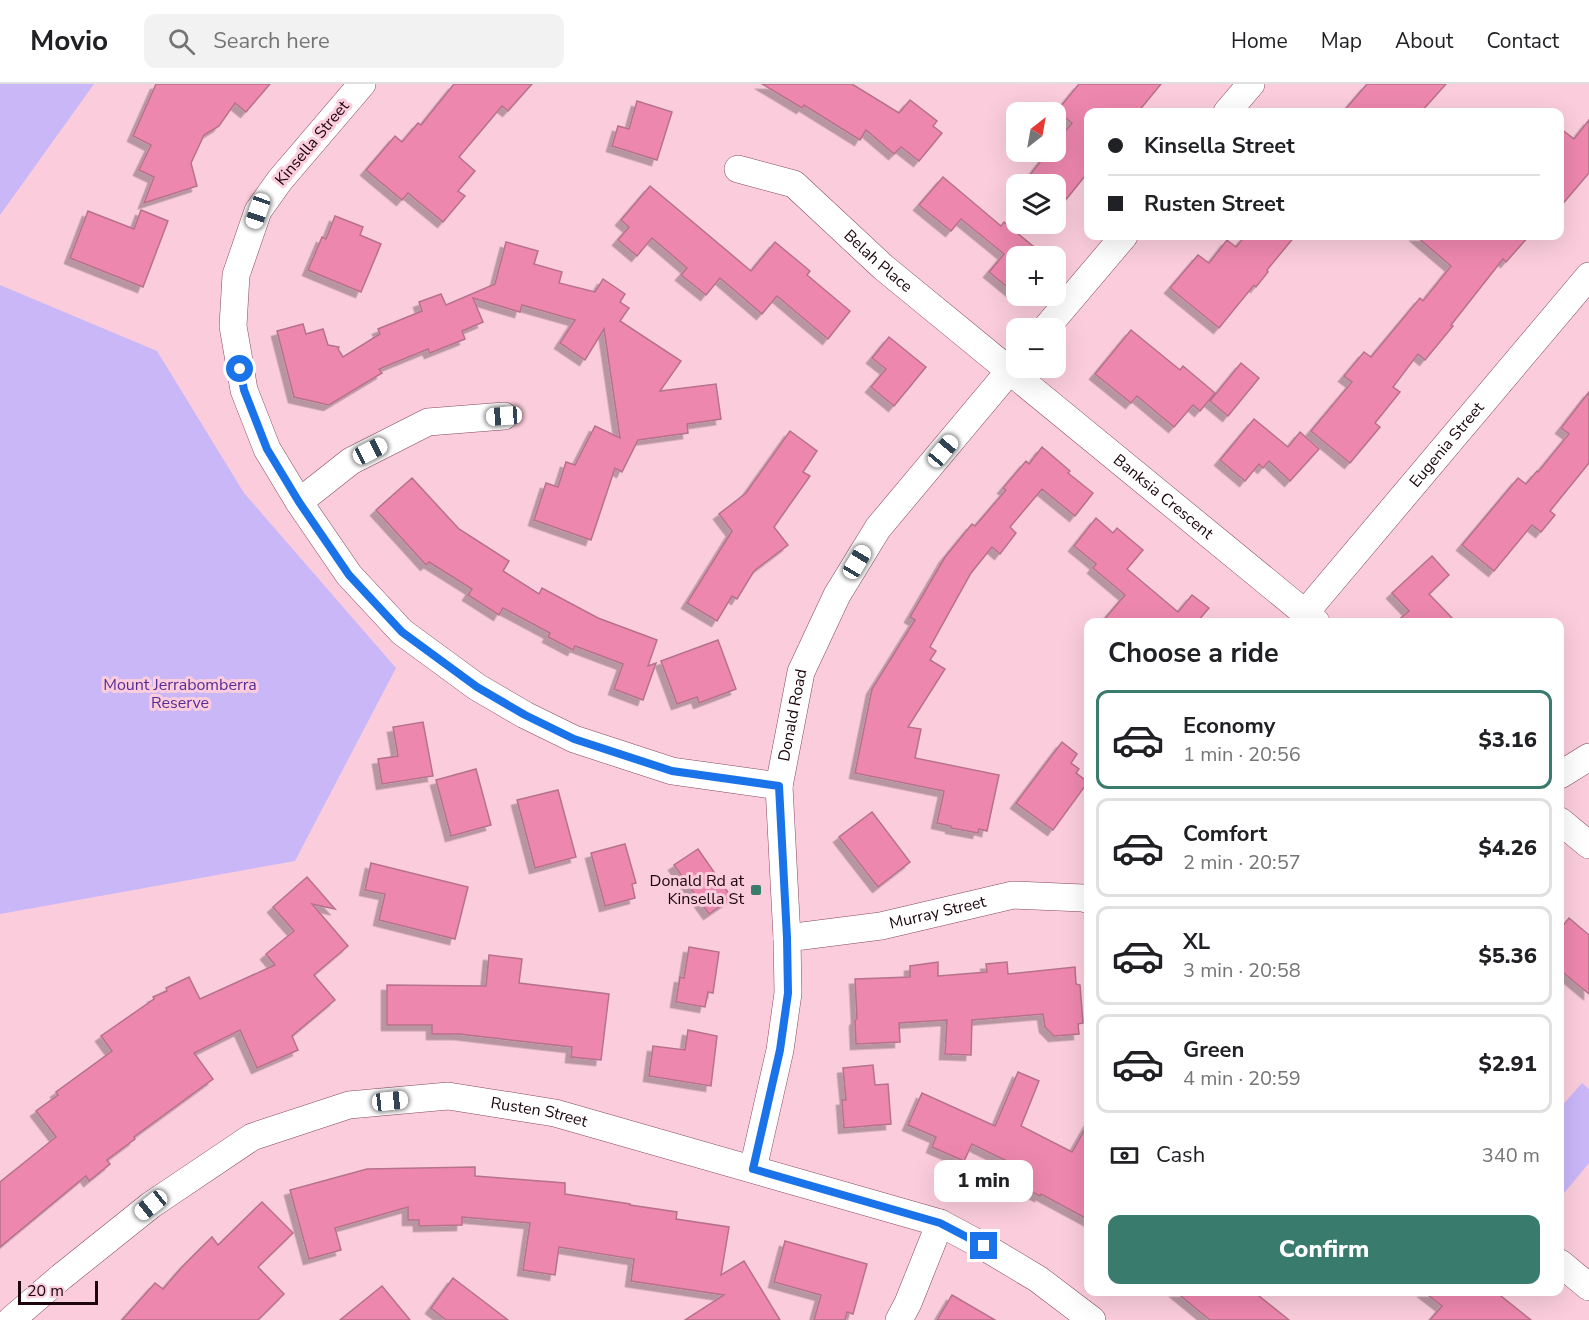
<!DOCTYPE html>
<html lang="en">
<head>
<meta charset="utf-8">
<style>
  :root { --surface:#fff; --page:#f2f2f2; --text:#202124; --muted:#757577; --line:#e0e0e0; --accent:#397c6d }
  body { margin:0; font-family:"Nunito Sans",sans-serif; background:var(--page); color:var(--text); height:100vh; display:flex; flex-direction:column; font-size:22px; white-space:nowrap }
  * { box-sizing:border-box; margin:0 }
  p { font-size:20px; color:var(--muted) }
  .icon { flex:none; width:33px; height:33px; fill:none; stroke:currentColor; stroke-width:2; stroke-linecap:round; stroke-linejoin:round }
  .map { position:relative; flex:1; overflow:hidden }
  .panel { position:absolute; left:1084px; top:534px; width:480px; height:678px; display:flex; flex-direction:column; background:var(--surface); border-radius:12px; box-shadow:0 6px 24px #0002 }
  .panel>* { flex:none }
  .banner { position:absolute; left:1084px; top:24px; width:480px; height:132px; border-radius:12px; box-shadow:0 6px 24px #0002; display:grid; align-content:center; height:132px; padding:0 24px; background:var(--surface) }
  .needle { width:39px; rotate:31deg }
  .tools { position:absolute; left:1006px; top:18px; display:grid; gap:12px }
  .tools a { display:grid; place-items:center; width:60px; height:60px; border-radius:12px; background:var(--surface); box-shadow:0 6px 24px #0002; font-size:30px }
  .scale { position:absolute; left:18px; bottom:15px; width:80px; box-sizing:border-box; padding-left:6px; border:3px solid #1c050e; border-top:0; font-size:16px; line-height:21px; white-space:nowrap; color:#1c050e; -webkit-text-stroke:4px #fbcddc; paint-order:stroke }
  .end { position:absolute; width:27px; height:27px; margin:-14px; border:8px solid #1a73e8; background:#fff; box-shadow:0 0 0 3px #fff }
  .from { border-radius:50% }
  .bubble { position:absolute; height:42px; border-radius:12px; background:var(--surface); box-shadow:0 6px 24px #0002; font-size:20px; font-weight:800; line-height:42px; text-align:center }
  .car { position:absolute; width:18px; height:36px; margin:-18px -9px; border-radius:8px; box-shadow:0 0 4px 2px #0007; background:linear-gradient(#fff 24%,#345 0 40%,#fff 0 76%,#345 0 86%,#fff 0) }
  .banner b { display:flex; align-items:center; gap:21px; height:57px; font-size:22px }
  .banner b+b { border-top:2px solid var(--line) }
  .banner i { width:15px; height:15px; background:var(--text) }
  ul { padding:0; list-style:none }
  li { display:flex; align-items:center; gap:18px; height:99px; margin:0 12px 9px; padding:0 12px; border:3px solid var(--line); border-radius:12px }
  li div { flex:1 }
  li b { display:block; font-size:22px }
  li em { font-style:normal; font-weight:800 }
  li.on { border-color:var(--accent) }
  li>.icon { width:54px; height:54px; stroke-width:1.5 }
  h2 { padding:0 24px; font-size:27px; line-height:72px }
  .pay { display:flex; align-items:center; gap:15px; height:66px; padding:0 24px; font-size:22px }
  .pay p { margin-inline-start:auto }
  .cta { display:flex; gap:12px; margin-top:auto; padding:12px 24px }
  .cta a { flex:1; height:69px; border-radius:12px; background:var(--accent); color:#fff; font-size:24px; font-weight:800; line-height:69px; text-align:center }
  header { display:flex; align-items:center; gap:36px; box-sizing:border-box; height:84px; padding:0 30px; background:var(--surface); border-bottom:2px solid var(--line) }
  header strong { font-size:28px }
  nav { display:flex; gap:33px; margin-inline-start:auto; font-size:21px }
  .search { width:420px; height:54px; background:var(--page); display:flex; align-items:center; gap:15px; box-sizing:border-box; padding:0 21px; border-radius:12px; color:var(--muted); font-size:22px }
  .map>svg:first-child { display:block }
  .green { fill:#c9b7f8 }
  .building { fill:#ee87ae; stroke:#b6728b; stroke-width:1.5; filter:url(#shadow) }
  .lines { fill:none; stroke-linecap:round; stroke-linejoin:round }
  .minor-casing { stroke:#86475f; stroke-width:28 }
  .minor { stroke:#fff; stroke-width:27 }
  .route { stroke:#1a73e8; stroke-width:8 }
  .poi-dot { fill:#397c6d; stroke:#fbcddc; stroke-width:2 }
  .labels { text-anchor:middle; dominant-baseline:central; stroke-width:6; stroke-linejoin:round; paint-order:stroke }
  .street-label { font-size:16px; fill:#1c050e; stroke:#fbcddc }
  .park-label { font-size:16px; fill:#562c95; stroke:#fbcddc }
  .poi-label { font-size:16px; fill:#1c050e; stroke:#fbcddc; text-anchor:end }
</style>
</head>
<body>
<header>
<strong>Movio</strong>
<div class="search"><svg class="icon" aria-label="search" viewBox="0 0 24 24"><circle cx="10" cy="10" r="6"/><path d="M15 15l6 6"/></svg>Search here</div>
<nav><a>Home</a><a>Map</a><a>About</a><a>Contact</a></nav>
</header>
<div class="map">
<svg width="1589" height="1236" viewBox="0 0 1589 1236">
  <defs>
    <filter id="shadow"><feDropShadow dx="-5.5" dy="5.5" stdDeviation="0" flood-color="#0004"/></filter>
  </defs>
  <rect width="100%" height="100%" fill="#fbcddc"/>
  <g class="green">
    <path d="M0,0h94l-94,131z"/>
    <path d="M0,201l157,66 87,142 152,175 -101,193 -295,53z"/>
    <path d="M1582,999l7,6v74l-29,35v-90z"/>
  </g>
  <g class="building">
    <path d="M156,0h114l-24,28 -11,-9 -16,23 -15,9 -13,28 6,23 -53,17 10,-26 -15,-7 12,-25 -18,-9z"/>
    <path d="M454,0h78l-24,27 -6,-5 -43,51 16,14 -17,20 7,5 -22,26 -35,-29 -6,7 -36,-30 29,-34 7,6 16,-19 3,2z"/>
    <path d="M762,0h90l47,29 11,-13 27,21 -4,5 9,7 -23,28 -18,-14 -7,7 -28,-24 -6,10 -56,-35 -2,3z"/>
    <path d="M1079,0h82l-23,28h-49v59l-33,41v-28h-16l-11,-8 19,-24h8v-10l16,-19 -15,-12z"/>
    <path d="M1367,0h79l-25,28h-78z"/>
    <path d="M637,17l35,11 -15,48 -45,-14 6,-20 11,3z"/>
    <path d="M1589,36v53l-29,34v-79l14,11z"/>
    <path d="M943,93l58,49 3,-4 41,34h-28v39l-28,-23 15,-18 -43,-35 -10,12 -32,-26z"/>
    <path d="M650,102l101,85 24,-29 35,29 -3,4 43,36 -22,28 -51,-43 -15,18 -42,-36 -14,17 -25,-20 6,-7 -35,-30 -15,18 -19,-16 11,-13 -8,-7z"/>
    <path d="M141,126l27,11 -25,66 -73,-29 18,-47 46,18z"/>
    <path d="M335,132l28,11 -3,8 21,9 -20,48 -53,-22 14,-33 4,2z"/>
    <path d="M1245,152h50l-28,34 1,2 -12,15 -2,-2 -35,43 -49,-40 28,-33 11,8 18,-23 9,7z"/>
    <path d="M1416,152h113l-23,26 -3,-3 -52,66 2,1 -28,34 -7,-6 -25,33 7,5 -25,31 5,4 -30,36 -39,-32 41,-49 -8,-6 20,-24 7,5 49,-59 3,3 28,-35z"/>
    <path d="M506,158l32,9 -4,13 28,8 -3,11 36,9 8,-13 22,15 -5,8 9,6 -9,13 61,40 -21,30 56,-7 5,35 -34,5 1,9 -50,7 -16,32 -7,-4 -24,72 -57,-20 12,-37 12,4 8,-25 9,3 20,-39 25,12 -16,-109 -19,31 -25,-17 15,-23 -53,-15 -2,7 -47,-14 10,24 -21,9 3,8 -35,14 -2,-4 -49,20 3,4 -53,32 -35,-8 -17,-66 26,-7 3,10 17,-5 5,16 11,2 -1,2 5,8 37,-23 -2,-5 44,-18 -3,-9 22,-8 5,11 49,-21z"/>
    <path d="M1131,246l49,40 3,-4 32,27 -15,18 -7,-6 -19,22 -37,-31 -6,7 -36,-29z"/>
    <path d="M889,253l37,30 -32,39 -23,-19 15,-18 -14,-11z"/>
    <path d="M1241,279l18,15 -31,38 -18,-15z"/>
    <path d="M1589,308v71l-39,48 5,4 -14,17 -9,-7 -38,46 -32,-26 56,-67 8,6 11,-13 1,1 31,-38 -8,-6z"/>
    <path d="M1254,335l34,28 12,-15 19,17 -29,32 -21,-20 -6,7 -4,-4 -14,17 -25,-21z"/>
    <path d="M790,347l27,20 -14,21 7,4 -36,51 14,18 -34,26 -17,28 -5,-3 -15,25 -30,-18 45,-72 -13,-17 27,-21z"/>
    <path d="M1042,363l28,24 -2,2 25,20 -18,23 -33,-27 -32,38 6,6 -16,21 -8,-7 -21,26 -41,74 6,4 -6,9 15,9 -37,58 13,2 -6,29 84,17 -12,56 -8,-2 -1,4 -27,-5v-2l-14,-3 7,-32 -89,-18 17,-84 43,-69 -5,-3 35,-60 27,-33 3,2 31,-36 -3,-2 23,-27 3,3z"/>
    <path d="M412,394l47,51 50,32 -6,10 36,23 3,-6 56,30 59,22 -9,26 8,-3 -13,37 -29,-11 9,-25 -48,-18 -2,4 -25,-13 2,-4 -47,-25 -4,7 -31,-20 4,-6 -43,-27 -3,3 -50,-55z"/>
    <path d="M1096,434l17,15 4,-5 26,22 -16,19 51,43 14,-17 17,13 -12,14h-95l23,-27 -32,-27 3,-4 -22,-18z"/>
    <path d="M1432,472l17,19 -20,19 27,28h-60l13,-11 -17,-18z"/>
    <path d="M718,556l18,49 -37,14 -2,-6 -20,7 -16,-43z"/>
    <path d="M423,638l10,54 -51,8 -4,-25 20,-3 -5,-29z"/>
    <path d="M1062,658l15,12 -6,9 8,6 -3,4 12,9 -35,48 -37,-27z"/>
    <path d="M476,685l15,56 -40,11 -15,-56z"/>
    <path d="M558,706l18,67 -41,11 -18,-68z"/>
    <path d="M872,728l38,50 -32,25 -39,-50z"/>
    <path d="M625,760l11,39 -4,1 3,14 -30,8 -14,-53z"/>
    <path d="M698,765l34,49 -23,16 -35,-49z"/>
    <path d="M371,779l97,24 -13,52 -76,-19 6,-26 -20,-4z"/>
    <path d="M307,793l28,32 -23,-5 36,42 -34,29 21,25 -43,36 6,14 -41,18 -17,-38 -46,23 19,26 -79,58 1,2 -28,21 3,4 -21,17 -3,-5 -86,71v-65l56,-45 -20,-26 22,-16 -2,-3 56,-41 -11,-15 53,-37 -1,-2 14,-6 -1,-3 23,-11 11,22 75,-34 -9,-11 28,-23 -21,-24z"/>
    <path d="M1569,834l20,17v59l-29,-24v-41z"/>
    <path d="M689,863l30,5 -6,41 -5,-1 -3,15 -29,-5 4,-25 4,1z"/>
    <path d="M489,871l33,4 -3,24 90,11 -8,66 -30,-3 1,-10 -113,-13h-27v-9h-45v-40l99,1z"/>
    <path d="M938,878v14l49,-4 -1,-8 21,-2 1,12 67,-7 1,17 4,1 3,38 -5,1 1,10 -25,2 -9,-9 -2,-13 -71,6 -1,35 -26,-1 2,-34 -48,3 1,19 -44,2 -1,-23 2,-3 -2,-39 55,-2v-11z"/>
    <path d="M688,946l29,6 -6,50 -62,-10 4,-30 32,4z"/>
    <path d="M873,981l2,20 13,-1 3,40 -47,4 -2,-28h4l-3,-32z"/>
    <path d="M1018,988l21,9 -18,45 51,26 17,-30v98l-48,-26 -1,2 -34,-17 7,-15 -41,-20 -8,17 -32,-14 4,-10 -28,-12 14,-32 73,33z"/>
    <path d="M475,1083v9l90,7v11l65,10v1l47,7 -1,7 53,8 -8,48 23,-14 36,59h-95l39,-25 -93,-14 3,-22 -75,-12 -4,28 -32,-5 7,-47 -68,-6v8l-43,1v-6h-11v-13l-73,21 6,22 -32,9 -19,-69 77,-21z"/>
    <path d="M262,1118l31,31 -35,34 26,27 -26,26h-136l33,-37 8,6 18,-21 31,-31 6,8z"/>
    <path d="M785,1157l82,23 -14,50 -6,-2 -2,8h-31l7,-25 -47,-13z"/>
    <path d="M453,1194l55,42h-62l-15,-12z"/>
    <path d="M382,1202l28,34h-70z"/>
    <path d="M1176,1208h78l35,28h-79z"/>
    <path d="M1424,1208h72l35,28h-101l12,-14z"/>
    <path d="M952,1211l43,25h-58z"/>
  </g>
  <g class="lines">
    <g class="minor-casing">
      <g id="minor">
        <path d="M362,0l-82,96 -22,31 -22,64 -3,51 11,64 23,59 32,53 50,73 53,57 75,55 48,28 49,24 98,32 107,15"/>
        <path d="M1227,28l24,-28"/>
        <path id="s1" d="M738,85l56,15 89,83 433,355"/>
        <path d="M1046,244l78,-92"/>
        <path d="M299,418l52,-41 77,-39 76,-6"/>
        <path id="s2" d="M1305,529l284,-337"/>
        <path d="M1560,691l29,-18"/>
        <path d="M1560,737l29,24"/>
        <path id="s3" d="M787,854l94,-12 132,-31 70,3 6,2"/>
        <path id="s4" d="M753,1085l27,-119 8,-57 -1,-55 -8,-152 22,-114 36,-77 41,-67 139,-166"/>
        <path d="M1560,1179l29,24"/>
        <path id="s5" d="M11,1236l50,-43 90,-72 101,-68 97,-32 99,-9 107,17 385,110 43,23 55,33 54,41"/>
        <path d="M899,1236l9,-17 32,-80"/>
      </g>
    </g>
    <use href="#minor" class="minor"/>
  </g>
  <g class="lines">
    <path class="route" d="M240,285l4,21 23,59 32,53 50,73 53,57 75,55 48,28 49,24 98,32 107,15 8,152 1,55 -8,57 -27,119 187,54 44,23"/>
  </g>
  <rect class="poi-dot" x="750" y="800" width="12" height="12" rx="3"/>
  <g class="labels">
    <g class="street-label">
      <text transform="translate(312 59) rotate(-50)">Kinsella Street</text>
      <text stroke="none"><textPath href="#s1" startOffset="172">Belah Place</textPath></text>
      <text stroke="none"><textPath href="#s2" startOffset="220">Eugenia Street</textPath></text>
      <text stroke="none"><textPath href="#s1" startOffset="542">Banksia Crescent</textPath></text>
      <text stroke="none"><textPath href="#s4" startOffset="459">Donald Road</textPath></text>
      <text stroke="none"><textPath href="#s3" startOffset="153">Murray Street</textPath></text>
      <text stroke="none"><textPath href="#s5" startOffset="597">Rusten Street</textPath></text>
    </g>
    <g class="park-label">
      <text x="180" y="601">Mount Jerrabomberra<tspan x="180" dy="18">Reserve</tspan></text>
    </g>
    <g class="poi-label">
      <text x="744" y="797">Donald Rd at<tspan x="744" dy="18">Kinsella St</tspan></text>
    </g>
  </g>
</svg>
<div class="tools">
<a><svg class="needle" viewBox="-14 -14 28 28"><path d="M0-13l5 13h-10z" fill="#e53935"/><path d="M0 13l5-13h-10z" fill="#757577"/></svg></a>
<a><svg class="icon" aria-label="layers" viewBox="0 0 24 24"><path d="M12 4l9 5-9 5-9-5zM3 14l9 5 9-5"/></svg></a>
<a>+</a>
<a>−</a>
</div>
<div class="scale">20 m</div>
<i class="end from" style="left:240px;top:285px"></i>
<i class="end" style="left:984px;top:1162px"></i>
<div class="bubble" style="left:934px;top:1076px;width:99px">1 min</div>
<i class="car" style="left:258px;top:127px;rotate:199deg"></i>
<i class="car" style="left:504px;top:332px;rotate:266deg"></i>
<i class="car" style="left:370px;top:367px;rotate:63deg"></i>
<i class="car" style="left:943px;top:367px;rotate:40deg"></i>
<i class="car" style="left:857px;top:478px;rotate:31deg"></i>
<i class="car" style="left:390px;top:1017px;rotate:84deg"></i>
<i class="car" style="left:151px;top:1121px;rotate:231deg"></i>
<div class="banner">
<b><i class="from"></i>Kinsella Street</b>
<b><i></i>Rusten Street</b>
</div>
<section class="panel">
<h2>Choose a ride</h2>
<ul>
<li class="on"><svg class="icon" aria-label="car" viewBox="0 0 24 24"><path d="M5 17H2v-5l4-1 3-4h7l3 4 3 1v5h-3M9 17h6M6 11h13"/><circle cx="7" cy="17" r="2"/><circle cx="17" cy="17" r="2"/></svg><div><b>Economy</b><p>1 min · 20:56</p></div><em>$3.16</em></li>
<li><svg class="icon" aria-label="car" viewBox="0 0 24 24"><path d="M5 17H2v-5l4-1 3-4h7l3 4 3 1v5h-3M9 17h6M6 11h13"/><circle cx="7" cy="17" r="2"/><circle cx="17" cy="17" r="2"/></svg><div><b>Comfort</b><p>2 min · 20:57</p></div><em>$4.26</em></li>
<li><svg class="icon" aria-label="car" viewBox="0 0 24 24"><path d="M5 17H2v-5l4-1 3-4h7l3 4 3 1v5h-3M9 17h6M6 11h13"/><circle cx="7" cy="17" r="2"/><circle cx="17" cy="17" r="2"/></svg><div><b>XL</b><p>3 min · 20:58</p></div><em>$5.36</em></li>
<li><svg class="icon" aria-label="car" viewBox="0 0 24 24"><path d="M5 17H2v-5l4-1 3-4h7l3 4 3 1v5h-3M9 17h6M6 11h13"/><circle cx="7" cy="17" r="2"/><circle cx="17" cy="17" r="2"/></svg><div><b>Green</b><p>4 min · 20:59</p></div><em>$2.91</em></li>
</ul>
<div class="pay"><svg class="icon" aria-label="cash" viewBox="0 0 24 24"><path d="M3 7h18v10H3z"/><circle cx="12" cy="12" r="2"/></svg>Cash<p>340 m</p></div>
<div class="cta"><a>Confirm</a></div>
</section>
</div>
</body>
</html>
